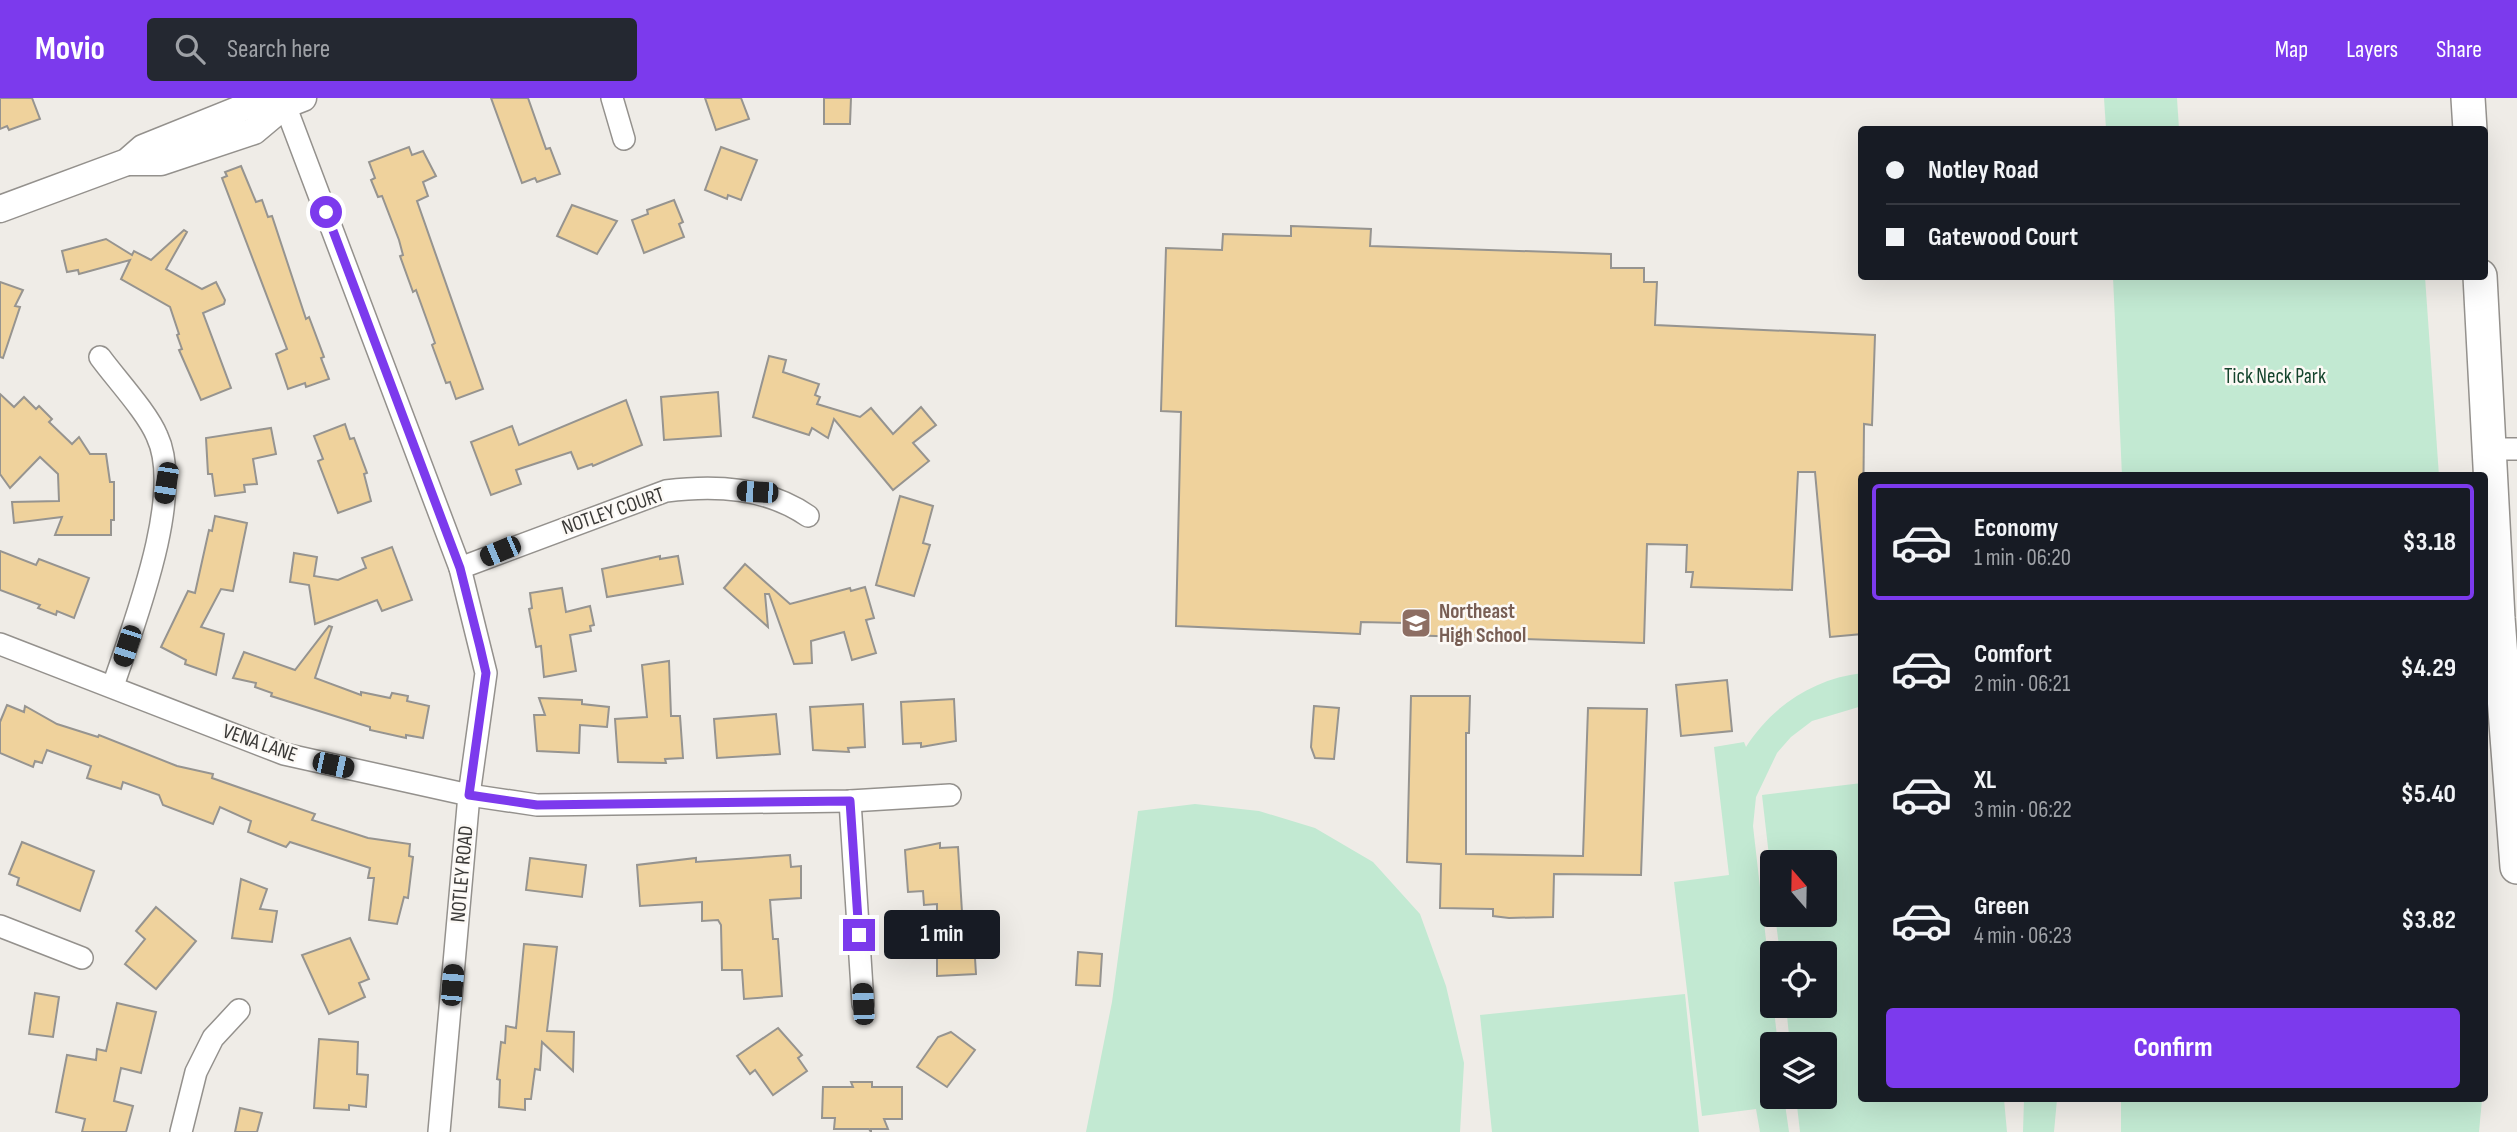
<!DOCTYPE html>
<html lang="en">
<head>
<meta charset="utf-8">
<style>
  :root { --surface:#171b24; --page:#242831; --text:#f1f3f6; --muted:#9ea1a6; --line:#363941; --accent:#7c3aed }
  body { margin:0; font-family:"Sofia Sans Condensed",sans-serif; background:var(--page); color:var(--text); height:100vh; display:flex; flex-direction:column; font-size:26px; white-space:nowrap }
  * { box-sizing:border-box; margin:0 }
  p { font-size:23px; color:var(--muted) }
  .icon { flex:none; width:38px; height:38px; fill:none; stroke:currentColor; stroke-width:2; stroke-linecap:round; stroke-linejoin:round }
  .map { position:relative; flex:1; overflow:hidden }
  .side { position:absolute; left:1858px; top:374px; width:630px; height:630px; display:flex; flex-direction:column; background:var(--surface); border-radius:7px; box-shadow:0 7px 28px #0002 }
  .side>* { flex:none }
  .hud { position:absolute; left:1858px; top:28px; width:630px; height:154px; border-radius:7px; box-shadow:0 7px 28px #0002; display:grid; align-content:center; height:154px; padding:0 28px; background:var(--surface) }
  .needle { width:46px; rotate:340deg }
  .fabs { position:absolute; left:1760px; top:752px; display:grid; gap:14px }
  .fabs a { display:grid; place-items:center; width:77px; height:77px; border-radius:7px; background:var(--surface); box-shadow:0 7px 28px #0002; font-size:35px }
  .end { position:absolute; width:32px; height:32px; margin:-16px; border:9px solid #7c3aed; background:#fff; box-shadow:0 0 0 4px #fff }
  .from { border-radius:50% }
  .bubble { position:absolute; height:49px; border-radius:7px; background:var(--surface); box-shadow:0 7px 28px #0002; font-size:23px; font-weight:700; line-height:49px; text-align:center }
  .car { position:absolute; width:21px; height:42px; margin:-21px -10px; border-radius:9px; box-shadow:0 0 5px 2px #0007; background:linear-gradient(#222 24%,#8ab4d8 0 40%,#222 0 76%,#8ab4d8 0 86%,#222 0) }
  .hud b { display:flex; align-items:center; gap:24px; height:66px; font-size:26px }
  .hud b+b { border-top:2px solid var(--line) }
  .hud i { width:18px; height:18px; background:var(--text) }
  ul { padding:12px 0 0; list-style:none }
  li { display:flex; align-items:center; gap:21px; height:116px; margin:0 14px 10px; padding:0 14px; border:4px solid transparent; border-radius:7px }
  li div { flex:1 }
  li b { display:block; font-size:26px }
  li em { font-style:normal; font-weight:700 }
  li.on { border-color:var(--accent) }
  li>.icon { width:63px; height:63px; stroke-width:1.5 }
  .cta { display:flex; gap:14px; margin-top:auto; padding:14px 28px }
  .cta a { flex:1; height:80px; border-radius:7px; background:var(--accent); color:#fff; font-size:28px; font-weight:700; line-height:80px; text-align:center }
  header { display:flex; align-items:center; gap:42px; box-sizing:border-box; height:98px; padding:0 35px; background:var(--accent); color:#fff }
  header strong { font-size:33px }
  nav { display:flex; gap:38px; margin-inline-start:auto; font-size:24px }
  .search { width:490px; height:63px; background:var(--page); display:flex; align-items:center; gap:18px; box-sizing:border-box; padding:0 24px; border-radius:7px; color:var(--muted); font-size:26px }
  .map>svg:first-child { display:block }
  .green { fill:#c2e9d2 }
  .building { fill:#efd29c; stroke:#969490; stroke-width:2 }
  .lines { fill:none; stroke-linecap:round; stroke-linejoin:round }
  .minor-casing { stroke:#94918d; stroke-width:24 }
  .tertiary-casing { stroke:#94918d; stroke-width:29 }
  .primary-casing { stroke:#94918d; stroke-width:36 }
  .minor { stroke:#fff; stroke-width:21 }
  .tertiary { stroke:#fff; stroke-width:26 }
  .primary { stroke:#fff; stroke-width:33 }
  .route { stroke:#7c3aed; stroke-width:9 }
  .labels { text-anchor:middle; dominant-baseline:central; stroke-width:5; stroke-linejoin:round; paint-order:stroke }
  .park-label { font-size:21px; fill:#15442d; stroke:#fcf9f5 }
  .street-label { font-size:21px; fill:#3b3a38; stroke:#fcf9f5 }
  .education-label { font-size:21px; font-weight:bold; fill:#785e54; stroke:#fcf9f5; text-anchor:start }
</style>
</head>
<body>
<header>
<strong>Movio</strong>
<div class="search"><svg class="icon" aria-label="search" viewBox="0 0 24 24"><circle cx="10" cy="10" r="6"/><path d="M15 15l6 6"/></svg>Search here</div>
<nav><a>Map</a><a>Layers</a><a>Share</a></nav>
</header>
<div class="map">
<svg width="2517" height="1034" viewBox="0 0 2517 1034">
  <rect width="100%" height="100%" fill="#efece7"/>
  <g class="green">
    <path d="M2104,0h73l2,31h-73z"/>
    <path d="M2113,179h312l14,199h-317z"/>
    <path d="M1862,575v33l-50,15 -21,16 -14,16 -21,44 -3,29 25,219h-5v52h11l5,35h-29l-4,-23 -54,7 -28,-234 55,-7 -15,-128 30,-5 2,5c26,-41 67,-68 116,-74z"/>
    <path d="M1862,685v316h142l3,33h-207l-4,-35h29v-52h-35l-4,-39h39v-52h-45l-5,-39h50v-52h-52v28l-11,-96z"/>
    <path d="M1195,706l64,7 56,17 58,34 47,52 26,72 18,77 -4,69h-374l26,-130 26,-191z"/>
    <path d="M1685,896l14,138h-207l-12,-117z"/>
    <path d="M2024,1001h33l-3,33h-31z"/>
    <path d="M2121,1001h361l-3,33h-358z"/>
  </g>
  <g class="building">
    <path d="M0,0h32l8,21 -31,11 -2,-4 -7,3z"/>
    <path d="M491,0h37l18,51 4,-1 10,26 -23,8 -2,-4 -13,5z"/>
    <path d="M705,0h36l8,21 -33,11z"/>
    <path d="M824,0h27l-1,26h-26z"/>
    <path d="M409,49l3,8 11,-4 13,25 -13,6 5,14 -11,5 66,188 -27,10 -6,-17 -4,1 -14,-38 3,-2 -6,-17 -13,-36 -3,2 -13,-36 3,-1 -4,-15 -17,-44 -4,1 -7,-17 4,-2 -6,-16z"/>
    <path d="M721,49l36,13 -16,40 -13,-5 -1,4 -22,-9z"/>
    <path d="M241,68l15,36 6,-2 6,17 4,-1 34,103 3,-2 15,40 -3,1 8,21 -23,8 -1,-4 -17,6 -12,-35 11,-5 -65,-171 5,-2 -2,-4z"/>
    <path d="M674,102l9,22 -4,2 5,13 -40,16 -12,-33 16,-6 -1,-4z"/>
    <path d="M572,107l45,16 -20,33 -40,-18z"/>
    <path d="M1291,128l80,3 -1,17 241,8v14h33v14h13l-2,43 220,10 -3,90 -8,-1 -2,210 -32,3 -15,-165h-17l-6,118 -101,-3 2,-15h-7l1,-27 -40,-1 -3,99 -238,-8v-12l-45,-1 -1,12 -184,-8 5,-214 -20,-1 5,-163 56,2 1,-16 68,2z"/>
    <path d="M184,132l3,2 -21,37 36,20 14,-7 9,18 -1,4 -21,9 28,75 -30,12 -22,-50 3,-1 -5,-14 2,-1 -9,-27 -49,-28 9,-19 -51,14 -1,-4 -11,2 -5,-21 44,-12 26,16 2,-4 17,9z"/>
    <path d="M0,184l23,8 -8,16 5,1 -17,51 -3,-1z"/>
    <path d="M769,258l17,4 -3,12 36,12 -4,11 5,2 -3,7 43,13 11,-9 22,26 28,-27 15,18 -23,18 16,18 -36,29 -59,-71 -6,19 -16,-10 -3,7 -56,-18z"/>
    <path d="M718,294l3,44 -57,4 -3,-43z"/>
    <path d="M0,296l14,13 10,-10 12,12 3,-3 13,13 -3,3 23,22 7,-7 11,17h16l4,28h4v38h-3v15h-56l7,-18 -48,6 -2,-21 47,-1 -1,-27 -18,-17 -30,31 -10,-14z"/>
    <path d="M626,302l16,45 -49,21 -1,-2 -14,5 -7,-17 -55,18 5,14 -30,11 -20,-53 41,-16 7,19z"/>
    <path d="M345,326l5,15 4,-1 13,35 -3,1 7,27 -33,12 -20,-52 5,-2 -9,-23z"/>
    <path d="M271,330l5,26 -23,5 4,25 -13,1 1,7 -30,4 -3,-22h-4l-2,-36z"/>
    <path d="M900,398l33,10 -10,37 7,2 -16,51 -38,-11z"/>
    <path d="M215,418l32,7 -14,68 -12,-2 -20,38 23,7 -8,41 -31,-11 1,-4 -25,-13 27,-56 7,2 14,-63 3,1z"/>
    <path d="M392,449l20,53 -30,11 -5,-11 -62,24 -6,-39 -19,-3 4,-29 23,4 -3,19 24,4 28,-12 -4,-10z"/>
    <path d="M0,453l36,14 3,-6 50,19 -15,40 -17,-7 -1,4 -18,-7 2,-3 -40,-15z"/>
    <path d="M660,458v3l18,-3 5,28 -76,13 -5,-28z"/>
    <path d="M745,466l45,40 60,-16 1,3 14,-4 9,31 -8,2 10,33 -24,7 -8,-28 -33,9 1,22 -18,1 -25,-70h-4l3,33 -44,-39z"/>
    <path d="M562,490l4,24 24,-6 4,19 -4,1 1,5 -21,4 6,36 -32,6 -3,-31 -5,1 -7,-38 3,-1 -2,-15z"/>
    <path d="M329,528l3,1 -17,51 46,17v-3l29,6 2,-5 16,3 -1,5 22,5 -6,32 -17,-3v3l-36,-8v-3l-99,-31 1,-3 -17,-6 1,-4 -23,-5 11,-26 51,18z"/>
    <path d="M669,563l2,55h9l3,42 -18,1 1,4 -48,-1 -3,-43 32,-2 -5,-52z"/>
    <path d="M1727,582l5,51 -51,5 -5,-51z"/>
    <path d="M1411,598h59l-1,37h-3v121l117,2 5,-148 59,1 -6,166 -87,-1 -1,43 -44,1 -16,-2v-7l-53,-1 1,-44 -34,-2z"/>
    <path d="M539,600l43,2v4l27,3 -2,20 -27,-2 -1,28 -42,-2 -3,-36h11z"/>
    <path d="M954,601l2,42 -35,6v-4l-18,1 -2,-42z"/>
    <path d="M863,606l2,43 -17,1 1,4 -36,-2 -3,-43z"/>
    <path d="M7,607l17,7 1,-6 32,18 41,13 1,-2 78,31 36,8 -1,4 103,36 -3,6 56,18 42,6 -1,12 4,1 -5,41 -4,-1 -7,27 -28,-4 5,-42h-6l2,-10 -80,-26 -4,5 -38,-15 3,-11 -31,-14 -7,17 -50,-19 -4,-10 -36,-13 -2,7 -34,-11 4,-12 -44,-16 -5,13 -7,-2 -2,6 -33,-14v-31z"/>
    <path d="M1314,608l25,2 -5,51 -19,-1 -4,-11z"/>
    <path d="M776,616l4,40 -63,4 -3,-39z"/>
    <path d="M22,744l72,29 -14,40 -63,-26 2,-7 -10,-4z"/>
    <path d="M940,745v5l18,-1 4,65 15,-1 4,47h-6l1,16 -39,2v-72l-13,1 -1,-14 -15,1 -3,-42z"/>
    <path d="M790,757l1,12 10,-1v32l-31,2 3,39h5l4,57 -38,3 -2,-29h-20l-1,-45 -3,-5 -16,1v-19l-62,4 -3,-41 59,-7v4z"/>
    <path d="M530,760l56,7 -4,32 -56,-7z"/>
    <path d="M241,781l26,10 -7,20 17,2 -5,31 -40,-4z"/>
    <path d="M156,809l40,34 -40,48 -31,-25 20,-25 -9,-8z"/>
    <path d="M350,840l19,41 -10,4 6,14 -36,17 -27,-59z"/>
    <path d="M524,846l33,3 -10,84 27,1 -1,39 -31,-29 -2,28 -5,-1 -4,30h-6v11l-26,-3 1,-27 -3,-1 4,-37 4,1 1,-17 10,2z"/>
    <path d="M1078,854l24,2 -2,32 -24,-1z"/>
    <path d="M35,895l24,4 -6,40 -24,-3z"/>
    <path d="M117,905l39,9 -15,61 -20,-5 -7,33 19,5 -7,26h-44l3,-13 -29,-7 11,-57 29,5 1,-11 9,2z"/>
    <path d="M778,930l24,27 -4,3 9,13 -34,24 -18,-25 -5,4 -13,-18z"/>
    <path d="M951,934l24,18 -28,37 -30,-20 21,-30z"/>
    <path d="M319,941l39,3 -1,32 11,1 -2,32 -17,-2v5l-35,-2z"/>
    <path d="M851,984h21v5h30v32h-18l4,10h-17v3l-2,-3h-35l1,-11h-13l1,-31h30z"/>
    <path d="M240,1010l22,5 -5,19h-22z"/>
  </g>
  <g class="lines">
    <g class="minor-casing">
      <g id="minor">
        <path d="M612,0l12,41"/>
        <path d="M285,7l175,463 26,105 -17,122 -30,337"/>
        <path d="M100,259c16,22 47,55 57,79 28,59 -24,190 -44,250"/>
        <path d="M2491,351h26"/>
        <path d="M460,470l206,-77c49,-6 100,-4 142,25"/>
        <path d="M0,546l284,110 185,41 68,10 313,-4 100,-6"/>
        <path d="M850,703l13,203"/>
        <path d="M0,828l82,32"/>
        <path d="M181,1034l15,-60 17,-34 26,-28"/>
      </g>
    </g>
    <g class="tertiary-casing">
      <g id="tertiary">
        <path d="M127,64h34l93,-31 31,-26 18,-7"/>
        <path d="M0,111l127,-47 16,-14 107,-43h35"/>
      </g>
    </g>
    <g class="primary-casing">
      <g id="primary">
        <path d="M2468,0l2,32"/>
        <path d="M2480,178l18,342 19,249"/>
      </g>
    </g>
    <use href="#minor" class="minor"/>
    <use href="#tertiary" class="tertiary"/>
    <use href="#primary" class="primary"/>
  </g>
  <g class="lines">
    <path class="route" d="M326,114l134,356 20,79 6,26 -17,122 68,10 313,-4 9,134"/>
  </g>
  <defs>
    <g id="school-square" transform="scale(1.575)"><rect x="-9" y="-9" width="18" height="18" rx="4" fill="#8d6e63" stroke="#fcf9f5"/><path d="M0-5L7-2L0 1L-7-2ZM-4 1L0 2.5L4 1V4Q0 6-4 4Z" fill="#fff"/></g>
  </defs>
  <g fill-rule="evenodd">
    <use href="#school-square" x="1416" y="525"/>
  </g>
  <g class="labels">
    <g class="park-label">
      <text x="2275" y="278">Tick Neck Park</text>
    </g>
    <g class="street-label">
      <text transform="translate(613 413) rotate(-19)">NOTLEY COURT</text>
      <text transform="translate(260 645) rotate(19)">VENA LANE</text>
      <text transform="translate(462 776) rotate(-85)">NOTLEY ROAD</text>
    </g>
    <g class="education-label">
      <text x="1439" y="513">Northeast<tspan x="1439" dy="24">High School</tspan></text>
    </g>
  </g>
</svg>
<div class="fabs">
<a><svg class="needle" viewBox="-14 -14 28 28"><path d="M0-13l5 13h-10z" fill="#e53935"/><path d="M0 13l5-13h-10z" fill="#9ea1a6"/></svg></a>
<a><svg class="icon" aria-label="locate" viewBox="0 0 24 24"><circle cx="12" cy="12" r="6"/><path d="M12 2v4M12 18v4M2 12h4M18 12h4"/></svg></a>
<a><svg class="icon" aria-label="layers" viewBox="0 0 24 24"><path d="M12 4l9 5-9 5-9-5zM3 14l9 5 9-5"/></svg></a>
</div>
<i class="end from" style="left:326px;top:114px"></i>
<i class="end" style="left:859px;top:837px"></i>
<div class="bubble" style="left:884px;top:812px;width:116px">1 min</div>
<i class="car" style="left:166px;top:385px;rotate:189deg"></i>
<i class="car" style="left:757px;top:394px;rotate:273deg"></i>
<i class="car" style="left:500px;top:453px;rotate:247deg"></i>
<i class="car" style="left:127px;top:548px;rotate:198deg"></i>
<i class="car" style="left:333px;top:667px;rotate:102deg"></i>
<i class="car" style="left:452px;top:887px;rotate:5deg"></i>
<i class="car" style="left:863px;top:906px;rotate:357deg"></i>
<div class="hud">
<b><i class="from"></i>Notley Road</b>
<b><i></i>Gatewood Court</b>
</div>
<section class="side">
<ul>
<li class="on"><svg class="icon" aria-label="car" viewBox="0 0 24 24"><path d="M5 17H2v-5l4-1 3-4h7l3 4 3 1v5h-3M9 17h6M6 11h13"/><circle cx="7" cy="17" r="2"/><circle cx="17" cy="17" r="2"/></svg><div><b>Economy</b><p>1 min · 06:20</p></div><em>$3.18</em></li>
<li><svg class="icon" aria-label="car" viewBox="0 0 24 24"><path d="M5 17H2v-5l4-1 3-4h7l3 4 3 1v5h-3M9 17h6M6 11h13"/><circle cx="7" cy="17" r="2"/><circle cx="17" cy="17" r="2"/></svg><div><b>Comfort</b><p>2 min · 06:21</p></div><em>$4.29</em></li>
<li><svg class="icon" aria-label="car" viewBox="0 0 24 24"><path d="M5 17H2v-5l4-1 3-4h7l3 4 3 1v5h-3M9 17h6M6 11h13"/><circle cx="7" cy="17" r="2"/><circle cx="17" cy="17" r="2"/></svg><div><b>XL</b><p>3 min · 06:22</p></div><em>$5.40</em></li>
<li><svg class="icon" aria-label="car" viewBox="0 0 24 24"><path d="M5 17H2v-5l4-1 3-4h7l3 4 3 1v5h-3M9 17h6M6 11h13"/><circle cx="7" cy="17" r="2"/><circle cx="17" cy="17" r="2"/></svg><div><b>Green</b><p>4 min · 06:23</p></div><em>$3.82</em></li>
</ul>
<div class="cta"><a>Confirm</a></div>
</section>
</div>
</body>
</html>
